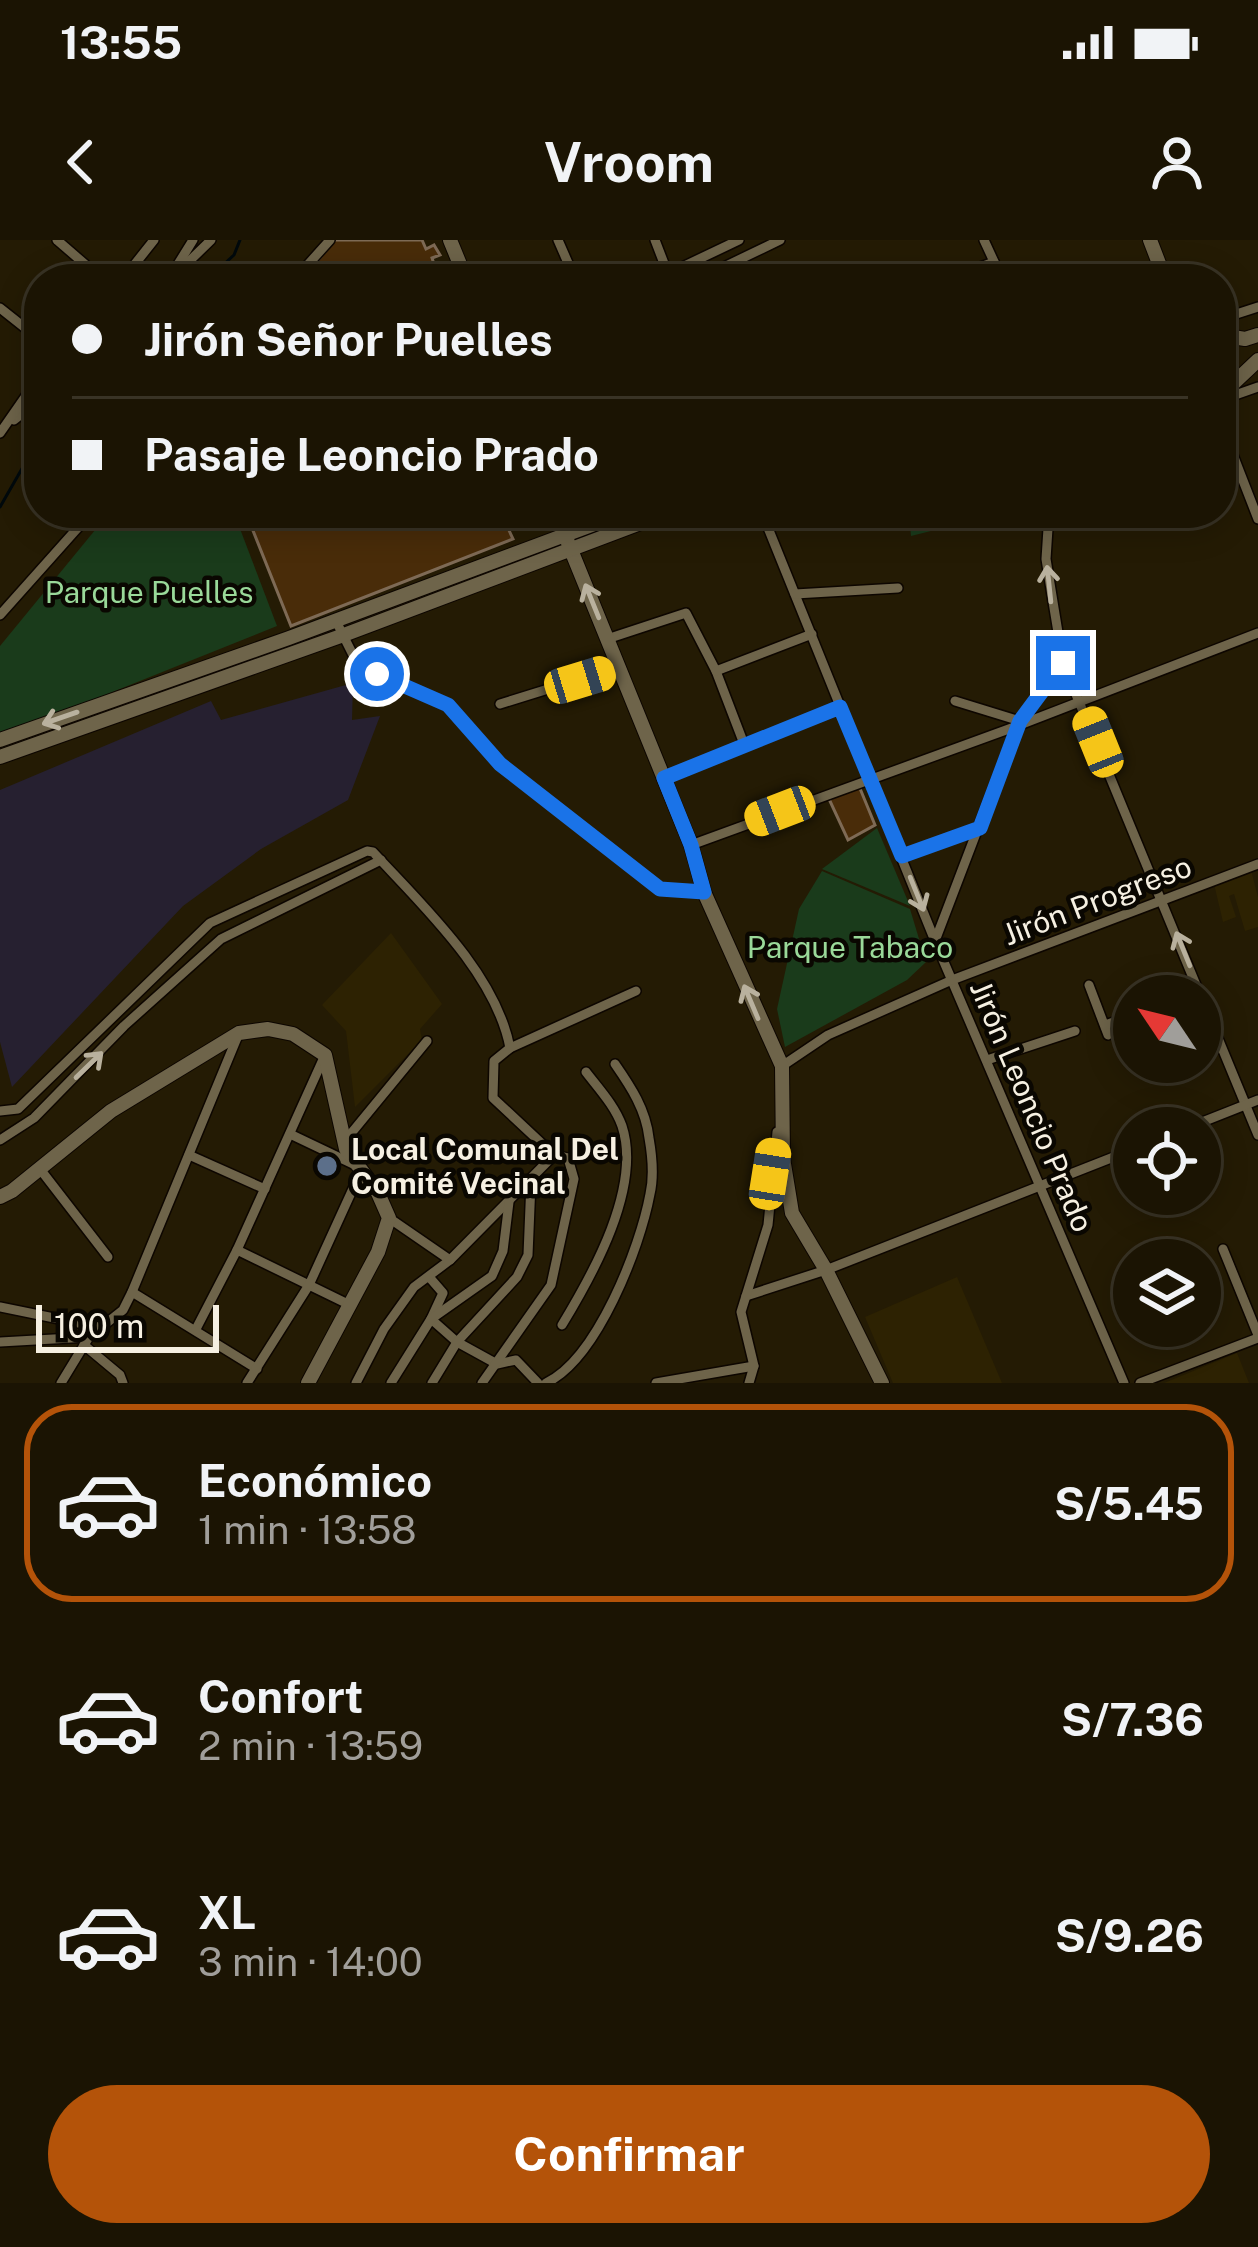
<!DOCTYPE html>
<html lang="es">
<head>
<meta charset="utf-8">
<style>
  :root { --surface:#1b1403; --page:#282112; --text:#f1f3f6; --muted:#a09e9a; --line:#393325; --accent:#b45309 }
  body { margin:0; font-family:"Public Sans",sans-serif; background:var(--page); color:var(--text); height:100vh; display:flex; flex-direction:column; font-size:45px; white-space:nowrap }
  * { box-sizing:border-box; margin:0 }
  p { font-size:39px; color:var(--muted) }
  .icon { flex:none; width:66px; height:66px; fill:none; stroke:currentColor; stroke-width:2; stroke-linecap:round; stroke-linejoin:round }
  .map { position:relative; height:1143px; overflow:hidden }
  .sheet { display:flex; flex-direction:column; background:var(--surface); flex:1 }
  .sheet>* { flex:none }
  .top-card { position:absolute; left:24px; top:24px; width:1212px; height:264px; border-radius:48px; box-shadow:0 6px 30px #0003,0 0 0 3px var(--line); display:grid; align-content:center; height:264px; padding:0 48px; background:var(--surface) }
  .needle { width:78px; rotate:305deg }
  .tools { position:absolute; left:1113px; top:735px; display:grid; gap:24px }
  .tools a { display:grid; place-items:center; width:108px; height:108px; border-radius:50%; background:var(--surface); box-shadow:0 6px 30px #0003,0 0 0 3px var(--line); font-size:60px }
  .scale { position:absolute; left:36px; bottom:30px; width:183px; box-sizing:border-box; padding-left:12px; border:6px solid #f6f0e2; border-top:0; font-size:33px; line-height:42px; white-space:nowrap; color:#f6f0e2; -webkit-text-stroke:9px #0a0701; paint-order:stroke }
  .end { position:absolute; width:54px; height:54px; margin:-27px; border:15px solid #1a73e8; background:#fff; box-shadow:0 0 0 6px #fff }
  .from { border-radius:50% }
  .car { position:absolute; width:36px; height:72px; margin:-36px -18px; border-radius:15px; box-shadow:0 0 9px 3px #0007; background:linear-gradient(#f5c518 24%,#345 0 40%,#f5c518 0 76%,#345 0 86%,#f5c518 0) }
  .top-card b { display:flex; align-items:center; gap:42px; height:114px; font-size:45px }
  .top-card b+b { border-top:3px solid var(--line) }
  .top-card i { width:30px; height:30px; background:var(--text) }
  ul { padding:21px 0 0; list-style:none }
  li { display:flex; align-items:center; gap:36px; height:198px; margin:0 24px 18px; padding:0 24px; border:6px solid transparent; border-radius:48px }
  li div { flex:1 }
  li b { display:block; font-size:45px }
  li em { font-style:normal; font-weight:700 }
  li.active { border-color:var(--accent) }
  li>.icon { width:108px; height:108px; stroke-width:1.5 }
  .primary-button { display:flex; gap:24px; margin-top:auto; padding:24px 48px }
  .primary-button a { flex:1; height:138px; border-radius:72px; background:var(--accent); color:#fff; font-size:48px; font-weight:700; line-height:138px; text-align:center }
  .status { display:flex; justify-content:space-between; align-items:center; height:84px; padding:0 60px; background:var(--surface); direction:ltr }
  .status svg { height:33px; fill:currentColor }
  header { display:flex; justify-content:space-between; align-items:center; height:156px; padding:0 48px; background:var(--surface); font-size:54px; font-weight:700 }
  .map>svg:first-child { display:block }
  .commercial { fill:#262030 }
  .built { fill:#2d2202 }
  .green { fill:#1a3b1b }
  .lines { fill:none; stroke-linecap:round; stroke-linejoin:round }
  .stream { stroke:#00090c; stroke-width:3 }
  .building { fill:#492c09; stroke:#7e6a55; stroke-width:3 }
  .street-casing { stroke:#0d0600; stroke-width:12 }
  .secondary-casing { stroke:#0d0600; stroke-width:16 }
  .street { stroke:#6e644a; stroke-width:9 }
  .secondary { stroke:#6e644a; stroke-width:14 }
  .oneway { stroke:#b9b19e }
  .route { stroke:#1a73e8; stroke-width:15 }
  .service-dot { fill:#5c6f8a; stroke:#0a0701; stroke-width:4.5 }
  .labels { text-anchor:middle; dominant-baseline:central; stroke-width:9; stroke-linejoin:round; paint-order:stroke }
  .park-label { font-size:30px; fill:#9ad999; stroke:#0a0701 }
  .street-label { font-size:30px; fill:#f6f0e2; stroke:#0a0701 }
  .poi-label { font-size:30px; font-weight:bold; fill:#f6f0e2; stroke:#0a0701; text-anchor:start }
</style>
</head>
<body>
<div class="status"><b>13:55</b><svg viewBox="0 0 49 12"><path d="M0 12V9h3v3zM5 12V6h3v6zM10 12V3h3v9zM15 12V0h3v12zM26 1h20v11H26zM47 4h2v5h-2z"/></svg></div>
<header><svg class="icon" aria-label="back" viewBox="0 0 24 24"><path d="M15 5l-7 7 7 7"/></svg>Vroom<svg class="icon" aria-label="person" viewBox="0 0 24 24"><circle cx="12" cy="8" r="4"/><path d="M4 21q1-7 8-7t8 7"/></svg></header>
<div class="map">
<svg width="1258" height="1143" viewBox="0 0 1258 1143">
  <rect width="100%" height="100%" fill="#241b04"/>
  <path class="commercial" d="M353,443l-1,37 28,-4 -32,84 -87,49 -78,57 -171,181 -12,-45v-252l211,-89 10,19z"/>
  <g class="built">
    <path d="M1251,630l7,27v30l-13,4 -11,-37 -5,2 7,21 -13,5 -9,-38z"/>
    <path d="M391,693l51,71 -22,25 2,11 -67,67 -9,-76 -24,-26z"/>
    <path d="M957,1037l45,106h-109l-28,-66z"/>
    <path d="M1237,1113l12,30h-85l39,-16z"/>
  </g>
  <g class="green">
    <path d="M109,273h125l43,113 -277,111v-91z"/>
    <path d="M909,273h94l-92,23z"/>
    <path d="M877,588l33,78 -88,-37z"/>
    <path d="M822,631l88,38 16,53 -19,18 -122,67 -8,-38 22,-100z"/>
  </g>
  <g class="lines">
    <g class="stream">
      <path d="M208,39l26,-24 6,-15"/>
      <path d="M0,267l39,-68"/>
    </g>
  </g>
  <g class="building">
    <path d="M335,0h87l4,9 8,-4 6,10 -8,3 7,21h-137z"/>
    <path d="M246,273h260v11l7,15 -222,87z"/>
    <path d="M859,546l16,39 -27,15 -19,-41z"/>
  </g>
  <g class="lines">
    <g class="street-casing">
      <g id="street">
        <path d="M57,0l45,39"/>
        <path d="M558,0l17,39"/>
        <path d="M655,0l15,39"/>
        <path d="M984,0l18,39"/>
        <path d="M175,29l18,-29"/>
        <path d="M123,39l31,-39"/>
        <path d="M171,39l40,-39"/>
        <path d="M295,39l35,-39"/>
        <path d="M657,39l82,-39"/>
        <path d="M699,39l81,-39"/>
        <path d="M948,39l46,-17"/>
        <path d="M0,68l39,31"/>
        <path d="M1221,79l37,-12"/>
        <path d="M1221,160l37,-13"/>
        <path d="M14,180l25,-20"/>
        <path d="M1221,184l37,95"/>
        <path d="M0,193l39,-56"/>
        <path d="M762,273l173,428 189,442"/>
        <path d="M1049,273l-3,46 17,104 195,472"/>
        <path d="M795,354l103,-6"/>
        <path d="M0,375l91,-102"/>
        <path d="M336,381l23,46 89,38 52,59 160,125 44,3"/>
        <path d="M607,399l79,-26 30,58 28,73"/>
        <path d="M716,431l96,-37"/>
        <path d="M955,461l65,20"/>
        <path d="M500,464l119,-37"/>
        <path d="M664,538l176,-71"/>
        <path d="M691,605l326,-119 241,-93"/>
        <path d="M902,616l78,-28"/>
        <path d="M935,701l82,-215 46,-63"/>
        <path d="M1089,745l19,50"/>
        <path d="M1105,785l29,-10"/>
        <path d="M987,820l88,-29"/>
        <path d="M782,826l46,-31 124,-55 306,-116"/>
        <path d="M0,871l18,-2 192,-186 157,-72 6,1c50,54 123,122 137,196"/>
        <path d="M1187,888l71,-28"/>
        <path d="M290,894l65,31"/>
        <path d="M0,900l34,-22 90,-92 97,-87 160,-79"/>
        <path d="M344,902l83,-101"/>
        <path d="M189,915l76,34"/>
        <path d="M40,929l68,88"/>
        <path d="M389,978l61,42"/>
        <path d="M1223,1009l35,86"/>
        <path d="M237,1010l113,55"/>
        <path d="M430,1038l13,15 -12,26 26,23 40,22 19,-4 22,23"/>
        <path d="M132,1052l125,77"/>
        <path d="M746,1056l80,-26 308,-121"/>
        <path d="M0,1067l103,21"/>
        <path d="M562,1085c31,-51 80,-138 60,-199 -7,-20 -23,-37 -36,-54"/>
        <path d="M196,1089l41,-79 88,-195"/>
        <path d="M0,1102l89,-5"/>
        <path d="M84,1105l36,30 3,8"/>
        <path d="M61,1143l28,-46 34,-27 9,-18 107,-259"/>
        <path d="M247,1143l62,-98 52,-114"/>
        <path d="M356,1143l28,-54 30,-42 36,-27 104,-105"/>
        <path d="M391,1143l40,-64 61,-43 11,-25 6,-49"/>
        <path d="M432,1143l25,-41 60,-65 11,-22 3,-73"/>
        <path d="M482,1143l69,-98 23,-106 -6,-21 -14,-3 -61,-57 1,-37 16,-13 126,-57"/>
        <path d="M546,1143c51,-24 94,-135 104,-189 4,-17 2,-39 -1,-56 -3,-28 -18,-51 -34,-74"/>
        <path d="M656,1143l98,-17"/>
        <path d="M749,1143l5,-17 -13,-54 27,-87 9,-93"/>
        <path d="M1140,1143l118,-45"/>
      </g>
    </g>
    <g class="secondary-casing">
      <g id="secondary">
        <path d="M450,0l16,39"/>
        <path d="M1150,0l15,39"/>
        <path d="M1221,95l24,4 13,-4"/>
        <path d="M1221,155l37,-35"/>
        <path d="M556,273l135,332 13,47 78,174 1,92 9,55 34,57 56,113"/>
        <path d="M0,500l289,-102 335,-125"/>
        <path d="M0,517l341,-121 326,-123"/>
        <path d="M0,957l12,-6 99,-80 128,-78 29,-4 25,5 32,21 21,94 32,44 11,25 -11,34 -70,131"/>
      </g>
    </g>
    <use href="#street" class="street"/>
    <use href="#secondary" class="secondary"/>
  </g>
  <defs><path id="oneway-shaft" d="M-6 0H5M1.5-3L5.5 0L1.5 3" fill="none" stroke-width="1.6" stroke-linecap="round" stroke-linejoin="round" transform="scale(3)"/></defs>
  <g class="oneway">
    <use href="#oneway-shaft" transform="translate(1049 344) rotate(-96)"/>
    <use href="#oneway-shaft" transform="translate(592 361) rotate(-112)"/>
    <use href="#oneway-shaft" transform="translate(60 478) rotate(161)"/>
    <use href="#oneway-shaft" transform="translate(917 654) rotate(68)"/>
    <use href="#oneway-shaft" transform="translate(1183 709) rotate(-112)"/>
    <use href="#oneway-shaft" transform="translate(751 762) rotate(-113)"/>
    <use href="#oneway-shaft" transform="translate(89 825) rotate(-44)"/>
  </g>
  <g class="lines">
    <path class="route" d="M377,434l71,31 52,59 160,125 44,3 -13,-47 -27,-67 176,-71 62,149 78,-28 40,-107 43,-58"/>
  </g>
  <circle class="service-dot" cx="327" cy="926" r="12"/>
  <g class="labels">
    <g class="park-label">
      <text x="149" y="352">Parque Puelles</text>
      <text x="850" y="707">Parque Tabaco</text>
    </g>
    <g class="street-label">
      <text transform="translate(1097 660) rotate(-21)">Jirón Progreso</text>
      <text transform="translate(1032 866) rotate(67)">Jirón Leoncio Prado</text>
    </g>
    <g class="poi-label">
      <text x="351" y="909">Local Comunal Del<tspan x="351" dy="34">Comité Vecinal</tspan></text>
    </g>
  </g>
</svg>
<div class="tools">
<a><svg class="needle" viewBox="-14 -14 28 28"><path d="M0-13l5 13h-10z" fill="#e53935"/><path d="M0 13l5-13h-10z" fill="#a09e9a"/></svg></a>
<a><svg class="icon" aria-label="locate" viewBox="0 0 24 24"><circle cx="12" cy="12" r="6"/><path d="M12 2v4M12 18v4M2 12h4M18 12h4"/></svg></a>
<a><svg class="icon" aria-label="layers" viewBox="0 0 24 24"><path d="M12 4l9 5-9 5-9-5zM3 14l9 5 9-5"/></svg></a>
</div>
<div class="scale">100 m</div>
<i class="end from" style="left:377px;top:434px"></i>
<i class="end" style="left:1063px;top:423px"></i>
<i class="car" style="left:580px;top:440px;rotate:73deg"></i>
<i class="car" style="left:1098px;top:502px;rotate:338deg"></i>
<i class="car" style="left:780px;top:571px;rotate:249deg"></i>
<i class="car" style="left:770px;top:934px;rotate:9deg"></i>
<div class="top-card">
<b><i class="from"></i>Jirón Señor Puelles</b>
<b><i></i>Pasaje Leoncio Prado</b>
</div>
</div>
<section class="sheet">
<ul>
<li class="active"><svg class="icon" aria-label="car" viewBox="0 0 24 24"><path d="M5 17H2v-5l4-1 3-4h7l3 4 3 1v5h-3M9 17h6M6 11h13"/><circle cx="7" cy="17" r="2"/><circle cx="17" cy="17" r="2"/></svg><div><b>Económico</b><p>1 min · 13:58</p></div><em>S/5.45</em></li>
<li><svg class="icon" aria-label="car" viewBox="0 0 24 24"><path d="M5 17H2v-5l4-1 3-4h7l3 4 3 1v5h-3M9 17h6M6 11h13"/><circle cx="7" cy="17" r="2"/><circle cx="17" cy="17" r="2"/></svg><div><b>Confort</b><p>2 min · 13:59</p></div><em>S/7.36</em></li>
<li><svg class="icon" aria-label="car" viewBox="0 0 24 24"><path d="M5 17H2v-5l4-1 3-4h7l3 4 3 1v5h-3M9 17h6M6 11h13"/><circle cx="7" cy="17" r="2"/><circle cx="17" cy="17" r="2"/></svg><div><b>XL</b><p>3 min · 14:00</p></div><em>S/9.26</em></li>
</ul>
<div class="primary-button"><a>Confirmar</a></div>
</section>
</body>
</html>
